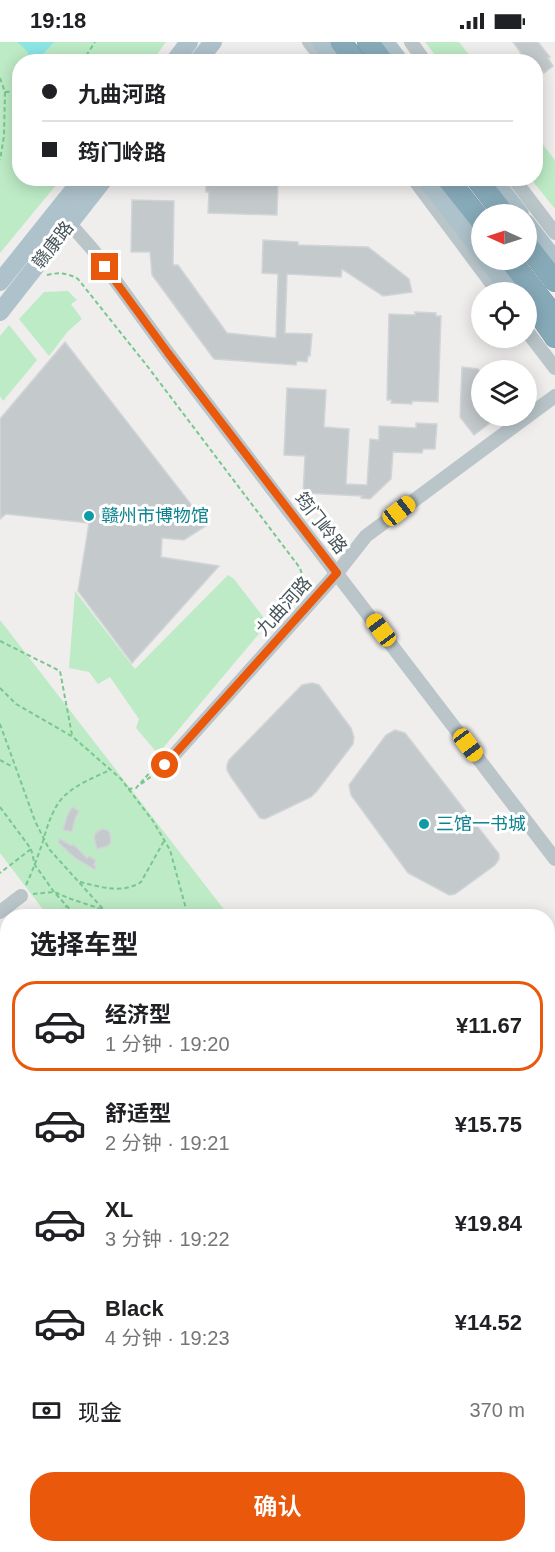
<!DOCTYPE html>
<html lang="zh">
<head>
<meta charset="utf-8">
<style>
  :root { --surface:#fff; --page:#f6f6f6; --text:#202124; --muted:#757577; --line:#e0e0e0; --accent:#ea580c }
  body { margin:0; font-family:Arial,"Noto Sans SC",sans-serif; background:var(--page); color:var(--text); height:100vh; display:flex; flex-direction:column; font-size:22px; white-space:nowrap }
  * { box-sizing:border-box; margin:0 }
  p { font-size:20px; color:var(--muted) }
  .icon { flex:none; width:33px; height:33px; fill:none; stroke:currentColor; stroke-width:2; stroke-linecap:round; stroke-linejoin:round }
  .map { position:relative; flex:1; overflow:hidden }
  .side { position:absolute; left:0px; top:867px; width:555px; height:644px; display:flex; flex-direction:column; background:var(--surface); border-radius:24px 24px 0 0; box-shadow:0 3px 15px #0003 }
  .side>* { flex:none }
  .guide { position:absolute; left:12px; top:12px; width:531px; height:132px; border-radius:24px; box-shadow:0 3px 15px #0003; display:grid; align-content:center; height:132px; padding:0 30px; background:var(--surface) }
  .needle { width:39px; rotate:273deg }
  .buttons { position:absolute; left:471px; top:162px; display:grid; gap:12px }
  .buttons a { display:grid; place-items:center; width:66px; height:66px; border-radius:50%; background:var(--surface); box-shadow:0 3px 15px #0003; font-size:30px }
  .end { position:absolute; width:27px; height:27px; margin:-14px; border:8px solid #ea580c; background:#fff; box-shadow:0 0 0 3px #fff }
  .from { border-radius:50% }
  .car { position:absolute; width:18px; height:36px; margin:-18px -9px; border-radius:8px; box-shadow:0 0 4px 2px #0007; background:linear-gradient(#f5c518 24%,#345 0 40%,#f5c518 0 76%,#345 0 86%,#f5c518 0) }
  .guide b { display:flex; align-items:center; gap:21px; height:57px; font-size:22px }
  .guide b+b { border-top:2px solid var(--line) }
  .guide i { width:15px; height:15px; background:var(--text) }
  ul { padding:0; list-style:none }
  li { display:flex; align-items:center; gap:18px; height:90px; margin:0 12px 9px; padding:0 18px; border:3px solid transparent; border-radius:24px }
  li div { flex:1 }
  li b { display:block; font-size:22px }
  li em { font-style:normal; font-weight:600 }
  li.selected { border-color:var(--accent) }
  li>.icon { width:54px; height:54px; stroke-width:1.5 }
  h2 { padding:0 30px; font-size:27px; line-height:72px }
  .pay { display:flex; align-items:center; gap:15px; height:66px; padding:0 30px; font-size:22px }
  .pay p { margin-inline-start:auto }
  .action { display:flex; gap:12px; margin-top:auto; padding:12px 30px }
  .action a { flex:1; height:69px; border-radius:24px; background:var(--accent); color:#fff; font-size:24px; font-weight:600; line-height:69px; text-align:center }
  .status { display:flex; justify-content:space-between; align-items:center; height:42px; padding:0 30px; background:var(--surface); direction:ltr }
  .status svg { height:16px; fill:currentColor }
  .map>svg:first-child { display:block }
  .commercial { fill:#faf0e6 }
  .green { fill:#bdebc5 }
  .water { fill:#8ce6e6 }
  .building { fill:#c4c9cc; stroke:#d1d5d8; stroke-width:1.5 }
  .lines { fill:none; stroke-linecap:round; stroke-linejoin:round }
  .highway-casing { stroke:#7295a5; stroke-width:22 }
  .path { stroke:#77c78f; stroke-width:2; stroke-dasharray:4.5 3; stroke-linecap:butt }
  .minor { stroke:#b9c5c9; stroke-width:14 }
  .major { stroke:#aec2cb; stroke-width:18 }
  .highway { stroke:#87aab9; stroke-width:21 }
  .route { stroke:#ea580c; stroke-width:8 }
  .culture-dot { fill:#0f9aa8; stroke:#fff; stroke-width:2 }
  .labels { text-anchor:middle; dominant-baseline:central; stroke-width:6; stroke-linejoin:round; paint-order:stroke }
  .street-label { font-size:18px; fill:#465459; stroke:#fff }
  .culture-label { font-size:18px; fill:#0d838f; stroke:#fff; text-anchor:start }
</style>
</head>
<body>
<div class="status"><b>19:18</b><svg viewBox="0 0 49 12"><path d="M0 12V9h3v3zM5 12V6h3v6zM10 12V3h3v9zM15 12V0h3v12zM26 1h20v11H26zM47 4h2v5h-2z"/></svg></div>
<div class="map">
<svg width="555" height="1510" viewBox="0 0 555 1510">
  <rect width="100%" height="100%" fill="#f0eded"/>
  <g class="commercial">
    <path d="M555,1044v165l-7,-10v-150z"/>
    <path d="M0,1103l7,10 1,79 -8,6z"/>
    <path d="M7,1432l1,71h286l5,7h-299v-73z"/>
    <path d="M337,1503h191l5,7h-191z"/>
  </g>
  <g class="green">
    <path d="M0,0h166l-14,19 -132,1v116l41,1 -61,74z"/>
    <path d="M425,0h34l15,19h-34z"/>
    <path d="M536,94l19,24v49l-24,-30 5,-1z"/>
    <path d="M68,249l9,9 -6,4 11,15 -14,12 -19,25 -30,-37 25,-27z"/>
    <path d="M9,283l28,35 -34,41 -3,-5v-60z"/>
    <path d="M228,533l6,4 34,44 -110,131 -22,-26 3,-9 -29,-42 -12,7 -9,-12 -20,-4 6,-77 60,78z"/>
    <path d="M0,578l229,296h-181l-48,-63z"/>
  </g>
  <path class="water" d="M17,0h37l-11,12 -3,7 -7,1 -7,-12z"/>
  <g class="building">
    <path d="M513,0h25l12,15 -2,1 5,8 -9,7 -1,-2 -7,5v-14h-14l-4,-6 3,-3z"/>
    <path d="M206,136h72l-1,37 -69,-2 1,-21h-3z"/>
    <path d="M132,158l42,1 -1,64h5l49,68 49,5 2,-64 -16,-1 1,-33 35,2v3l70,2 41,32 3,13 -29,4 -41,-27 -1,8 -54,-3 -2,59 27,1 -2,22h-2l-1,6 -10,-1 -1,4 -82,-6 -62,-84 -2,-23h-19z"/>
    <path d="M415,270l21,1v3h5l-3,86 -26,-1v3l-21,-1 1,-3h-5l2,-86 26,1z"/>
    <path d="M65,300l142,183 -23,15 -22,-2 -1,19 58,9 -87,97 -54,-72 11,-68 -83,-9 -6,5v-100z"/>
    <path d="M462,325l16,2 4,6v41h17l-25,19 -14,-18z"/>
    <path d="M287,346l39,2 -2,37 25,2 -3,55 21,1 3,-46 9,1v-14l37,2v-5l21,1 -2,25h-12l-1,4 -29,-1 -2,27 -21,20 -9,-1 1,-2 -59,-3 2,-37 -21,-1z"/>
    <path d="M312,641l7,2 32,43 3,9 -1,7 -36,47 -6,6 -46,22 -5,-1 -29,-41 -4,-7v-5l2,-5 73,-75z"/>
    <path d="M395,688l10,3 94,121v5l-4,6 -40,29 -6,1 -41,-22 -57,-78 -2,-10 37,-50z"/>
    <path d="M72,765l7,4 -4,8 -3,13 -9,-2 4,-14z"/>
    <path d="M102,787l5,1 3,3 1,9 -3,4 -11,3 -3,-11 1,-4 3,-3z"/>
    <path d="M60,797l12,7 1,-2 14,14 2,-2 7,4 -2,5 2,2 -1,3 -20,-12 -17,-16z"/>
  </g>
  <g class="lines">
    <g class="highway-casing">
      <g id="highway">
        <path d="M341,0l15,20"/>
        <path d="M368,0l15,20"/>
        <path d="M447,136l35,44"/>
        <path d="M476,136l28,36"/>
        <path d="M526,202l29,37"/>
        <path d="M510,218l45,57"/>
        <path d="M535,266l20,29"/>
        <path d="M548,957l7,-5"/>
        <path d="M548,978l7,-5"/>
        <path d="M548,998l7,-5"/>
        <path d="M548,1016l7,-5"/>
        <path d="M0,1373l8,-5"/>
        <path d="M0,1401l8,-5"/>
      </g>
    </g>
    <g class="path">
      <path d="M82,20l13,-20"/>
      <path d="M0,36l5,14 -1,44 -4,24"/>
      <path d="M5,50l15,-1"/>
      <path d="M47,233c12,-3 21,-2 31,4l70,88 152,201 3,10 -2,16"/>
      <path d="M0,599l60,30 12,64"/>
      <path d="M0,646l16,16 57,33 48,42 32,42 17,29 18,66"/>
      <path d="M0,682l35,97 14,28 55,61 12,6"/>
      <path d="M0,718l13,7"/>
      <path d="M141,742l15,-11"/>
      <path d="M128,747l8,-1 17,-19"/>
      <path d="M0,765l31,42 -31,24"/>
      <path d="M31,807l4,16 19,27 22,24"/>
      <path d="M80,840c20,5 43,12 61,0l23,-41"/>
      <path d="M26,843c7,-15 12,-29 17,-44 4,-14 8,-27 16,-39 12,-16 34,-24 51,-32"/>
      <path d="M33,852l21,-2 17,7 33,11 4,6"/>
      <path d="M53,874l14,-10"/>
      <path d="M0,914l8,-6"/>
      <path d="M0,1013l8,10"/>
    </g>
    <g class="minor">
      <path d="M309,0l16,20"/>
      <path d="M411,0l14,20"/>
      <path d="M413,136l85,114"/>
      <path d="M513,136l42,55"/>
      <path d="M64,175l29,33 75,103 387,506"/>
      <path d="M526,288l29,38"/>
      <path d="M165,723l172,-192 29,-37 189,-140"/>
      <path d="M0,870l21,-16"/>
      <path d="M548,1031l7,-5"/>
      <path d="M0,1079l8,9"/>
      <path d="M0,1426l8,-5"/>
      <path d="M314,1503l6,7"/>
    </g>
    <g class="major">
      <path d="M321,0l15,20"/>
      <path d="M385,0l15,20"/>
      <path d="M174,20l15,-20"/>
      <path d="M197,20l16,-20"/>
      <path d="M425,136l57,74"/>
      <path d="M492,136l28,36"/>
      <path d="M526,181l29,37"/>
      <path d="M487,218l25,32"/>
      <path d="M0,240l83,-104"/>
      <path d="M0,270l105,-134"/>
      <path d="M0,1346l8,-4"/>
    </g>
    <use href="#highway" class="highway"/>
  </g>
  <g class="lines">
    <path class="route" d="M105,225l63,86 169,220 -172,192"/>
  </g>
  <g class="culture-dot">
    <circle cx="89" cy="474" r="6"/>
    <circle cx="424" cy="782" r="6"/>
  </g>
  <g class="labels">
    <g class="street-label">
      <text transform="translate(53 203) rotate(-52)">赣康路</text>
      <text transform="translate(321 481) rotate(52)">筠门岭路</text>
      <text transform="translate(284 564) rotate(-48)">九曲河路</text>
    </g>
    <g class="culture-label">
      <text x="101" y="474">赣州市博物馆</text>
      <text x="436" y="782">三馆一书城</text>
    </g>
  </g>
</svg>
<div class="buttons">
<a><svg class="needle" viewBox="-14 -14 28 28"><path d="M0-13l5 13h-10z" fill="#e53935"/><path d="M0 13l5-13h-10z" fill="#757577"/></svg></a>
<a><svg class="icon" aria-label="locate" viewBox="0 0 24 24"><circle cx="12" cy="12" r="6"/><path d="M12 2v4M12 18v4M2 12h4M18 12h4"/></svg></a>
<a><svg class="icon" aria-label="layers" viewBox="0 0 24 24"><path d="M12 4l9 5-9 5-9-5zM3 14l9 5 9-5"/></svg></a>
</div>
<i class="end from" style="left:165px;top:723px"></i>
<i class="end" style="left:105px;top:225px"></i>
<i class="car" style="left:399px;top:469px;rotate:52deg"></i>
<i class="car" style="left:381px;top:588px;rotate:323deg"></i>
<i class="car" style="left:468px;top:703px;rotate:143deg"></i>
<div class="guide">
<b><i class="from"></i>九曲河路</b>
<b><i></i>筠门岭路</b>
</div>
<section class="side">
<h2>选择车型</h2>
<ul>
<li class="selected"><svg class="icon" aria-label="car" viewBox="0 0 24 24"><path d="M5 17H2v-5l4-1 3-4h7l3 4 3 1v5h-3M9 17h6M6 11h13"/><circle cx="7" cy="17" r="2"/><circle cx="17" cy="17" r="2"/></svg><div><b>经济型</b><p>1 分钟 · 19:20</p></div><em>¥11.67</em></li>
<li><svg class="icon" aria-label="car" viewBox="0 0 24 24"><path d="M5 17H2v-5l4-1 3-4h7l3 4 3 1v5h-3M9 17h6M6 11h13"/><circle cx="7" cy="17" r="2"/><circle cx="17" cy="17" r="2"/></svg><div><b>舒适型</b><p>2 分钟 · 19:21</p></div><em>¥15.75</em></li>
<li><svg class="icon" aria-label="car" viewBox="0 0 24 24"><path d="M5 17H2v-5l4-1 3-4h7l3 4 3 1v5h-3M9 17h6M6 11h13"/><circle cx="7" cy="17" r="2"/><circle cx="17" cy="17" r="2"/></svg><div><b>XL</b><p>3 分钟 · 19:22</p></div><em>¥19.84</em></li>
<li><svg class="icon" aria-label="car" viewBox="0 0 24 24"><path d="M5 17H2v-5l4-1 3-4h7l3 4 3 1v5h-3M9 17h6M6 11h13"/><circle cx="7" cy="17" r="2"/><circle cx="17" cy="17" r="2"/></svg><div><b>Black</b><p>4 分钟 · 19:23</p></div><em>¥14.52</em></li>
</ul>
<div class="pay"><svg class="icon" aria-label="cash" viewBox="0 0 24 24"><path d="M3 7h18v10H3z"/><circle cx="12" cy="12" r="2"/></svg>现金<p>370 m</p></div>
<div class="action"><a>确认</a></div>
</section>
</div>
</body>
</html>
